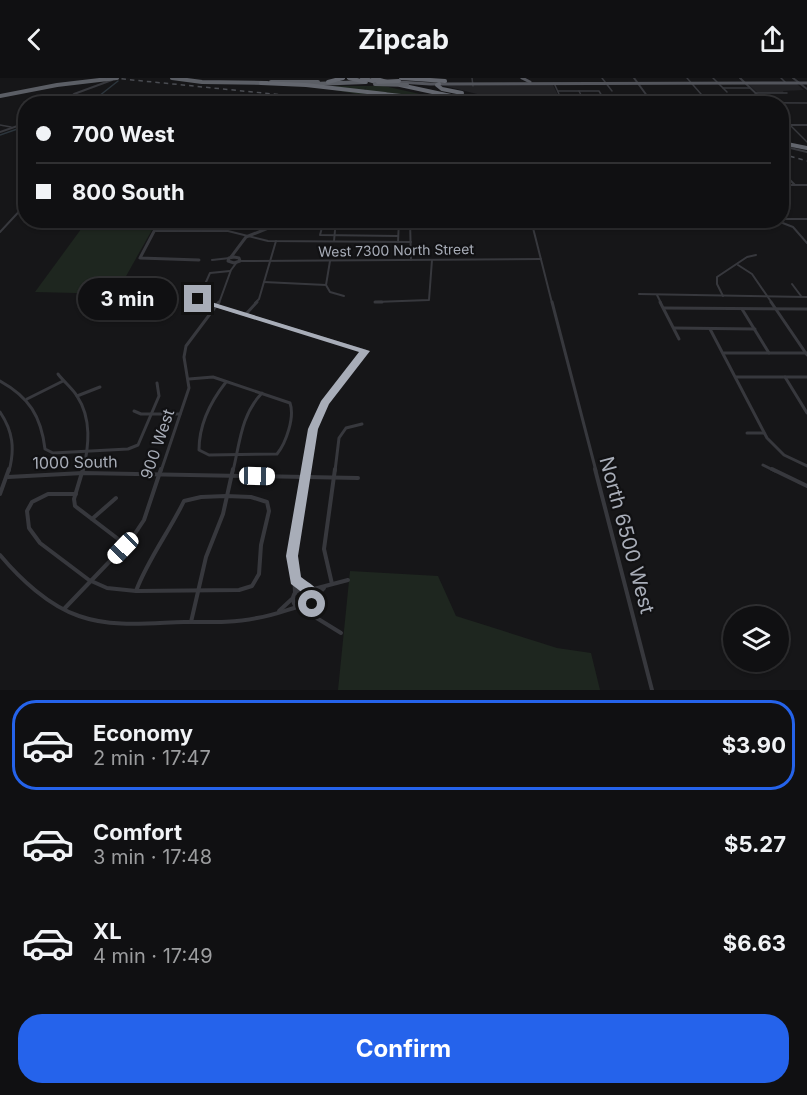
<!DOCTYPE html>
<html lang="en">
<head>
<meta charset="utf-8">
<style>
  :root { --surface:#101012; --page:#19191b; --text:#f1f3f6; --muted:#9c9d9f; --line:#303032; --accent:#2563eb }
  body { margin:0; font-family:Inter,sans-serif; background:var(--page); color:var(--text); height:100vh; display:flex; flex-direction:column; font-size:22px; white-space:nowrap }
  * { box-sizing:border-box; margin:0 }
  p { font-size:20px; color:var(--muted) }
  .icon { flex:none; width:33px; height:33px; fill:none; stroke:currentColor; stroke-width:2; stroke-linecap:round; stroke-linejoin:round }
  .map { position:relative; height:612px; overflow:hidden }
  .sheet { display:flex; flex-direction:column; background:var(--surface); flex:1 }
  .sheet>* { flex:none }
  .top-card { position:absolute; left:18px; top:18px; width:771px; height:132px; border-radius:24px; box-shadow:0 2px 4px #0004,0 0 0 2px var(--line); display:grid; align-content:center; height:132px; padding:0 18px; background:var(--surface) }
  .buttons { position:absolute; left:723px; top:528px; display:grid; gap:12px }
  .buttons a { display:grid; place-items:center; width:66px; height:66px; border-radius:50%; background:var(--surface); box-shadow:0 2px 4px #0004,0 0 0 2px var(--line); font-size:30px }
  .end { position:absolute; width:27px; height:27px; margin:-14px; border:8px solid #a8adb8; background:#111; box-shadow:0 0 0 3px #111 }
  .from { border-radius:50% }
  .bubble { position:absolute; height:42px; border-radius:21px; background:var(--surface); box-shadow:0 2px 4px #0004,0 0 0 2px var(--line); font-size:20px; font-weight:700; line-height:42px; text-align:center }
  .car { position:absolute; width:18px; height:36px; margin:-18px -9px; border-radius:8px; box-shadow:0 0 4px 2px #0007; background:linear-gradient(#fff 24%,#345 0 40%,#fff 0 76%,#345 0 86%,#fff 0) }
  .top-card b { display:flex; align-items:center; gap:21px; height:57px; font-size:22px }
  .top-card b+b { border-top:2px solid var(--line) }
  .top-card i { width:15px; height:15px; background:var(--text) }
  ul { padding:10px 0 0; list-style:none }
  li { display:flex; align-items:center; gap:18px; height:90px; margin:0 12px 9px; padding:0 6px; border:3px solid transparent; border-radius:24px }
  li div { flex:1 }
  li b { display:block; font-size:22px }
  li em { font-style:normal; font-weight:700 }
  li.active { border-color:var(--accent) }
  li>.icon { width:54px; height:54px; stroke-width:1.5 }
  .button { display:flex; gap:12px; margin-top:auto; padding:12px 18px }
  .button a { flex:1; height:69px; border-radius:24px; background:var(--accent); color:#fff; font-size:24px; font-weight:700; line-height:69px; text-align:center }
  header { display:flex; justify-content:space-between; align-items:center; height:78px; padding:0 18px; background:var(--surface); font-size:27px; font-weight:700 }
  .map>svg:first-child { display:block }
  .built { fill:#222225 }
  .green { fill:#1e261f }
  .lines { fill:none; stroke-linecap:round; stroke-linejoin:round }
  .stream { stroke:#2c353c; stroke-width:1.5 }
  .minor-far3 { stroke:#37383d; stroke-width:1.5 }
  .minor-far2 { stroke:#37383d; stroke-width:2 }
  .minor-far1 { stroke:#37383d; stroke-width:3 }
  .minor { stroke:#37383d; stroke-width:4 }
  .tertiary-far1 { stroke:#37383d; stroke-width:2 }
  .tertiary { stroke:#37383d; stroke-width:3 }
  .primary { stroke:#53555c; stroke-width:3 }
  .trunk { stroke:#5b5e65; stroke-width:4 }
  .motorway { stroke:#63666e; stroke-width:4 }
  .rail { stroke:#4a4c52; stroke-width:1.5; stroke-dasharray:4.5 4; stroke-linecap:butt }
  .trunk-bridge { stroke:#5b5e65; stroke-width:4 }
  .motorway-bridge { stroke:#63666e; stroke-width:4 }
  .route { fill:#a8adb8 }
  .labels { text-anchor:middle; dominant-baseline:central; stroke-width:4.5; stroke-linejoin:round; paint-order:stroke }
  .far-street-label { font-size:14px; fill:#a8adb8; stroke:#111113 }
  .street-label { font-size:16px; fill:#a8adb8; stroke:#111113 }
  .near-street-label { font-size:20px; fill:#a8adb8; stroke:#111113 }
</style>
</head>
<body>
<header><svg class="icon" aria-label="back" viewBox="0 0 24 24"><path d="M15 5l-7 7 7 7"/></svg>Zipcab<svg class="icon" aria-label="share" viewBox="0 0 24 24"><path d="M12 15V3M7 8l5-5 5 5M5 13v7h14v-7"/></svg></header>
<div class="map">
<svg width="807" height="612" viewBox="0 0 807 612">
  <rect width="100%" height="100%" fill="#161618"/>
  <g class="built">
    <path d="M552,5l9,18h-8v2h-20l-52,-8 -40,-10z"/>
    <path d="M748,6h49l7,6 -21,1 1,2h-26z"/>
  </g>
  <g class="green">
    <path d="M315,8h69l45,10 50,7 -111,-12 -3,-2 2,-3 -3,4z"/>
    <path d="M318,9l148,16 -104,-2 5,-5z"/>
    <path d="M252,16h5l75,9h-84z"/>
    <path d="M87,143h70l-41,73 -81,-2z"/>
    <path d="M350,493l88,5 18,40 101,32 34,5 9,37h-262z"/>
  </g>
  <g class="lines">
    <g class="stream">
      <path d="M81,26l13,-4 24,-19"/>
      <path d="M0,57l26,-9"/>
    </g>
    <g class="minor-far3">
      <path d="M472,0l1,8"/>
      <path d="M602,0l10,13"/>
      <path d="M687,0l21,24"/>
      <path d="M713,0l14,14"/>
      <path d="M781,0l5,5"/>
      <path d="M554,5l9,20h43"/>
      <path d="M723,10h27"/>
      <path d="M558,13h41l7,12"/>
      <path d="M579,13l6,12"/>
      <path d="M755,15h32"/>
      <path d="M602,18h46"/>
      <path d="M652,24l155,1"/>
      <path d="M0,47l11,2"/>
      <path d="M790,47l17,17"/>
      <path d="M782,94l4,4"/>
    </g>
    <g class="minor-far2">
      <path d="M784,96l11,11"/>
      <path d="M782,107h25"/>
      <path d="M782,141h25"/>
      <path d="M324,142l-4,15 78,1"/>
      <path d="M410,142l1,40"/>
      <path d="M531,142l21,83"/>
      <path d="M775,142l18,7 14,16"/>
      <path d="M335,149h64"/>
      <path d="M346,149l1,-7"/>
      <path d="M154,153h74l40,10 143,1"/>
      <path d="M177,153l5,-11"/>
      <path d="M200,153l5,-11"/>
      <path d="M223,153l6,-11"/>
      <path d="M0,154l26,-28"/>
      <path d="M334,163l2,-21"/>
      <path d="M398,164l1,-22"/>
      <path d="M212,182l18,-2"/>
      <path d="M240,183l301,-2"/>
      <path d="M738,187l14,9 20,29"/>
      <path d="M264,204l62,3"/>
      <path d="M792,206l9,12"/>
      <path d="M326,207l4,-24"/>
      <path d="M326,207l4,7 14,4"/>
      <path d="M639,216l168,3"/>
      <path d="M657,217l4,8"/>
      <path d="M723,218l-6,-12v-7l30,-20 9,-2"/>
      <path d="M375,224l54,-2 3,-40"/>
      <path d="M209,225l-11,-3 12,-27 20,-2"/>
      <path d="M219,225l12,-33 6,-8"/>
      <path d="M255,225l4,-4 17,-58"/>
    </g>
    <g class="minor-far1">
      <path d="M204,224l161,49 -41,52 -9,19 -9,49"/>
      <path d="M375,224h7"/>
      <path d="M552,224l44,169"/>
      <path d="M660,224l19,37"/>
      <path d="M771,224l36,53"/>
      <path d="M664,230l143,1"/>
      <path d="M742,231l27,44"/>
      <path d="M246,236l11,-12"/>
      <path d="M674,250l81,1"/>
      <path d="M710,251l57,109 17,17 23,11"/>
      <path d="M724,275h82"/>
      <path d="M58,296c6,8 14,14 19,22 15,23 12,50 6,75"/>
      <path d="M736,299h71"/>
      <path d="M785,299l22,36"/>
      <path d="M189,301l24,-2 77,26c5,14 -4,40 -13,51l-68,1 -10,-5c0,-25 12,-49 27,-68"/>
      <path d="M0,303c29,16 41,35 45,68l8,4 75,-4 10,-4 21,-49 -2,-13"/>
      <path d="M77,318l23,-9"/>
      <path d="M27,321l36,-18"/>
      <path d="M134,333l7,3h39"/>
      <path d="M0,334c13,19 15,37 9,59"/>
      <path d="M747,355h17"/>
      <path d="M763,387l12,6"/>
      <path d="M161,393l28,-83 -5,-31 2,-11 33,-44"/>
      <path d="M233,393c7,-29 8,-56 29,-78"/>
      <path d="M335,393l4,-33 7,-10 16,-4"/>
    </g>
    <g class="minor">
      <path d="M83,391l-9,30 1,7 51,39"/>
      <path d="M595,391l57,221"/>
      <path d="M772,391l35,17"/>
      <path d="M8,399l75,-4 275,5"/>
      <path d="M0,416l9,-25"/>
      <path d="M76,416h-28l-16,8 -5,9 2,17 11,15 49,37 18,8 29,3"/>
      <path d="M226,418l25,1 16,5 2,9 -8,34 -2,29 -7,12 -13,4 -103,1c12,-32 33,-59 48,-90l17,-4z"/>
      <path d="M92,441l24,-21"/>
      <path d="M0,477c20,24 49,51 79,61 34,12 71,7 105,6 25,0 49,1 73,-4 14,-2 27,-7 40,-11"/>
      <path d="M295,502l10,9"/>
      <path d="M332,506l-8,-35 11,-80"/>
      <circle cx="303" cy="521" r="10"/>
      <path d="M310,512l38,-10"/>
      <path d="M295,515l-2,-45 14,-79"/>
      <path d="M315,519l9,-9"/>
      <path d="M313,524l5,15"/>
      <path d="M64,531l68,-71 12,-18 17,-51"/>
      <path d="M302,531l39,24"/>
      <path d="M279,533l14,-13"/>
      <path d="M191,544l15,-65 17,-43 10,-45"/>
    </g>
    <g class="tertiary-far1">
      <path d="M634,0l19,26"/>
      <path d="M740,0l27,26"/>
      <path d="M793,0l14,11"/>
      <path d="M62,26l12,-10 38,-14"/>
      <path d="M782,39l8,8"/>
      <path d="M782,47h25"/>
      <path d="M0,54l26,-9"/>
      <path d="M782,68l25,6"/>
    </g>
    <g class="tertiary">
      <path d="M160,142l-20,38 59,2"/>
      <path d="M231,179l15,-20 42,-17"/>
      <path d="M234,179l5,1 1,3 -6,2 -6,-2 1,-3z"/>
    </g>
    <g class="primary">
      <path d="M522,0l8,4"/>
      <path d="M399,4l31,2 377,-1"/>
    </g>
    <g class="trunk">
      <path d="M172,0l30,4 65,1"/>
      <path d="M271,4h47"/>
      <path d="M313,6l53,-2"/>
      <path d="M0,18l57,-11 51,-6"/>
    </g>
    <g class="motorway">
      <path d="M349,0l16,4"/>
      <path d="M362,0l14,4"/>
      <path d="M373,0l14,4"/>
      <path d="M401,0l44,3"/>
      <path d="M328,4l15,-4"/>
      <path d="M261,5l45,2 79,9"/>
      <path d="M439,6l-2,1 5,4 20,4"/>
      <path d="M400,7l51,11 62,8"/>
      <path d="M383,16l90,10"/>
      <path d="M510,23l15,3"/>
      <path d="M782,65l25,5"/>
    </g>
    <g class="rail">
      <path d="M113,0l260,26"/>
      <path d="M782,76l25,7"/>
    </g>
    <g class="trunk-bridge">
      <path d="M108,1l9,-1"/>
      <path d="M375,6l32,1"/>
    </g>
    <path class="motorway-bridge" d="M378,4l21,-1"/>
  </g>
  <path class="route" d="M195,219l175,54 -41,53 -11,25 -20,127 3,21c9,7 17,10 20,21l-4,11h-10l-2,-5 3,-7 -17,-13 -5,-28 22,-127 13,-28 38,-49 -164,-51z"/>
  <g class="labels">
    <g class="far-street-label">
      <text transform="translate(396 172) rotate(-1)">West 7300 North Street</text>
    </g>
    <g class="street-label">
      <text transform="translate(157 366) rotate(-71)">900 West</text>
      <text transform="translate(75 384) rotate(-1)">1000 South</text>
    </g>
    <g class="near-street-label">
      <text transform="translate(627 457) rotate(75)">North 6500 West</text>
    </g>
  </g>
</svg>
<div class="buttons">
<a><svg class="icon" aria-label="layers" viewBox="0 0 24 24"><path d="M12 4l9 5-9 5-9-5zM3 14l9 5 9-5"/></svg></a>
</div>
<i class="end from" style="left:312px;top:526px"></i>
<i class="end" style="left:198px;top:221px"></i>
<div class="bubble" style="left:78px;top:200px;width:99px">3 min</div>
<i class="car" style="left:257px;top:398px;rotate:91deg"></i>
<i class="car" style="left:123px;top:470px;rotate:224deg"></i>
<div class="top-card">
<b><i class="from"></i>700 West</b>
<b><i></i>800 South</b>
</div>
</div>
<section class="sheet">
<ul>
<li class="active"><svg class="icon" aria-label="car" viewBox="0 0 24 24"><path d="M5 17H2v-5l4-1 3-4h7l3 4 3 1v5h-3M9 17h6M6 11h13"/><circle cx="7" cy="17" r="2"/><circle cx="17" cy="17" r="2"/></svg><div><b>Economy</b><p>2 min · 17:47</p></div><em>$3.90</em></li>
<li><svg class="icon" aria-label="car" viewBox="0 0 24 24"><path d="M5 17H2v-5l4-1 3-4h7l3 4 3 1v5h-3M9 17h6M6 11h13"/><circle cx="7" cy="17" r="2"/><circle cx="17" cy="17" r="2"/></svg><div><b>Comfort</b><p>3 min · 17:48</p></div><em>$5.27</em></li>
<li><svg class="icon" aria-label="car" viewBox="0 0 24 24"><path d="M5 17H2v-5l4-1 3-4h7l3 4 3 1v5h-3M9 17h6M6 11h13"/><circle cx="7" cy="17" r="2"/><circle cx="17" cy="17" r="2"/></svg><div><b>XL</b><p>4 min · 17:49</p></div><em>$6.63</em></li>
</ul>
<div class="button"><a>Confirm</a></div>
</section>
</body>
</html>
